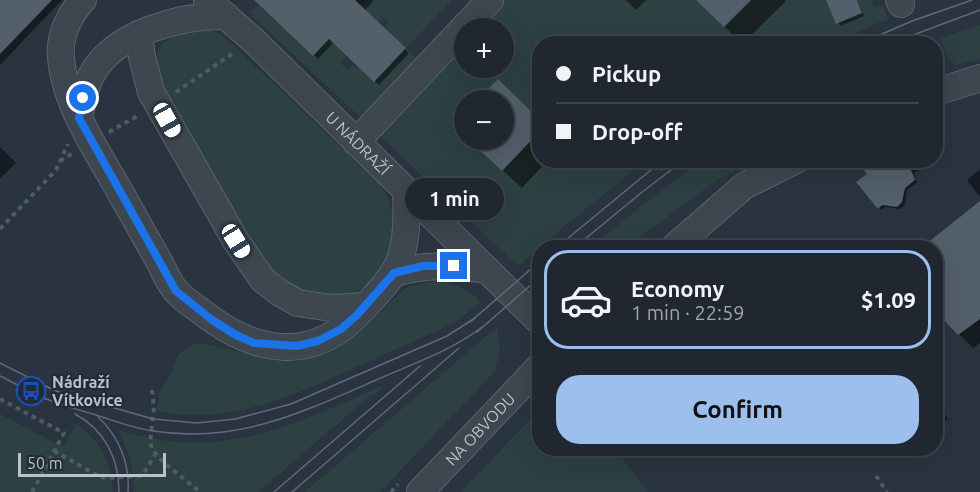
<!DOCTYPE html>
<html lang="en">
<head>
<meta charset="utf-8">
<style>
  :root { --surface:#202730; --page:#2d333c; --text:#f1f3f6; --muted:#a2a5ab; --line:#3d444c; --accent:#9cbfed }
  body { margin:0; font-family:Ubuntu,sans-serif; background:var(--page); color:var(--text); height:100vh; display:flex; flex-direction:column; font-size:22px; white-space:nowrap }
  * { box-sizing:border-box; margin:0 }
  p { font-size:20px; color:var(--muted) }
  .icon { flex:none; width:33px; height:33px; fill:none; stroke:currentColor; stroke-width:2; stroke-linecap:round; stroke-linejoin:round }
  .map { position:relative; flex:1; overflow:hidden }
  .panel { position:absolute; left:532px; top:240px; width:411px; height:216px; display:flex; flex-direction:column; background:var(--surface); border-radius:24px; box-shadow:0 6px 24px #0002,0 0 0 2px var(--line) }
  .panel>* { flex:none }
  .top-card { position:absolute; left:532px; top:36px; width:411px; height:132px; border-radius:24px; box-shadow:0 6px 24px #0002,0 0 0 2px var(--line); display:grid; align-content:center; height:132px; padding:0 24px; background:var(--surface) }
  .fabs { position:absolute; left:454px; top:18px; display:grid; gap:12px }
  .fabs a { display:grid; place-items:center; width:60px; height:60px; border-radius:50%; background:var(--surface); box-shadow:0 6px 24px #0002,0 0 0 2px var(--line); font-size:30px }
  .scale { position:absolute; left:18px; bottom:15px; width:148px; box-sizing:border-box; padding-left:6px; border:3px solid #bac1ca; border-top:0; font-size:16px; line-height:21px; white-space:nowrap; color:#bac1ca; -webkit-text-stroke:4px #222b35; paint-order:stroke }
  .end { position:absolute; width:27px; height:27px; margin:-14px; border:8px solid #1a73e8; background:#fff; box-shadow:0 0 0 3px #fff }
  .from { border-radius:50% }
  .bubble { position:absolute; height:42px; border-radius:21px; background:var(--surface); box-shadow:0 6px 24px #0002,0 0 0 2px var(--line); font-size:20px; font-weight:600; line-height:42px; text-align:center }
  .car { position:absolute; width:18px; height:36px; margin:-18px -9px; border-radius:8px; box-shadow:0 0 4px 2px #0007; background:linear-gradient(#fff 24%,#345 0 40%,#fff 0 76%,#345 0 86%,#fff 0) }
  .top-card b { display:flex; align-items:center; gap:21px; height:57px; font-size:22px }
  .top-card b+b { border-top:2px solid var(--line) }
  .top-card i { width:15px; height:15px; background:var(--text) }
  ul { padding:10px 0 0; list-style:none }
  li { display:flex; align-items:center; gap:18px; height:99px; margin:0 12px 9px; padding:0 12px; border:3px solid var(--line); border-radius:24px }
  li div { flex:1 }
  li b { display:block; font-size:22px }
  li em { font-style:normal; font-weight:600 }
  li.on { border-color:var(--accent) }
  li>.icon { width:54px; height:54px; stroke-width:1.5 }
  .primary-button { display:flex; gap:12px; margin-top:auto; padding:12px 24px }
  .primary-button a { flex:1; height:69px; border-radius:24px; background:var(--accent); color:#111; font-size:24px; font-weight:600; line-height:69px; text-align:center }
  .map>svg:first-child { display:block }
  .green { fill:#2d4142; fill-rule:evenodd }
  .shadow { fill:#0007 }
  .building { fill:#535f6a }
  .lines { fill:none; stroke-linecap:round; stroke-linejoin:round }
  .minor-casing { stroke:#5b646d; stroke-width:28 }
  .path { stroke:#4c5e60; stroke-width:4; stroke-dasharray:4.5 4.5; stroke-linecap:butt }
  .minor { stroke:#3e4650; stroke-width:26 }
  .tram { stroke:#606a76; stroke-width:1.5 }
  .route { stroke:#1a73e8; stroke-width:8 }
  .labels { text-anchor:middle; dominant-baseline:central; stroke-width:4.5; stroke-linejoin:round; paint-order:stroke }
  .street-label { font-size:16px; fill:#bac1ca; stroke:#222b35 }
  .poi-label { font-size:16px; font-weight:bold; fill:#bac1ca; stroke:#222b35; text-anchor:start }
</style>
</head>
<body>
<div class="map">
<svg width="980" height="492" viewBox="0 0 980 492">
  <rect width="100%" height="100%" fill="#2a3440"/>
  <g class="green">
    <path d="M366,0h86l-46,48 11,11 -56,59 -112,-105 8,-9 56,52 16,-17 18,17 -7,7 8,7 4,-5 4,3 2,-2 31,-44 -6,-5 -5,5 -17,-17z"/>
    <path d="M502,0h369l3,8 8,-3 6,14 -57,24 -291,1v116l106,1 -78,62 -50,43 -142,-134 89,-93v29h39v-40h-29zM465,100h39v40h-39z"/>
    <path d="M980,25v34l-24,6 -7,-5 -9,-22z"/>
    <path d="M201,28l10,2 11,5 156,147 10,14 8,31 -6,33 -21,26 -30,12 -48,-7 -26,-24 -104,-172c-2,-10 -7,-23 -6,-33 4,-25 26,-30 46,-34z"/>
    <path d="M702,160l49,1 -38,22 -87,64h-34l55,-45z"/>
    <path d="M428,282c20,-1 38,4 52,20l-20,17 -17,9c-32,15 -65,29 -97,44 -60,27 -121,53 -189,39l2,-18 9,-13 10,-25 11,-9 12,-3 77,18 22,-2 38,-12 25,-17 25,-26 16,-14 7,-4z"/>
    <path d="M497,327l3,23 -5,21 -115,121h-75z"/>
    <path d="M381,386l1,2 -8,7 -2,-1 -114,98h-124c1,-23 -5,-42 -17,-62 16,4 33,8 49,11 78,10 147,-24 215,-55z"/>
    <path d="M540,409v39l75,1 33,43h-187z"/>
    <path d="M0,414l63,33 13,-23c24,15 36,40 37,68h-113z"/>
  </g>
  <g class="shadow">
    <path d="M0,0h62l-62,65z"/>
    <path d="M263,0h111l-10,11 45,42 -30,32 -45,-43 -16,17 -59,-56z"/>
    <path d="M626,0h20l-10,10z"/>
    <path d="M698,0h86l2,1 -44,43z"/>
    <path d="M828,0h29l7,16 -24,10z"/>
    <path d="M498,81l42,41v38h8l-26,28 -52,-48h34v-40h-25z"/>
    <path d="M465,116v18l-9,-9z"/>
    <path d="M0,147l16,16 -16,16z"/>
    <path d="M936,154l3,8 -26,11 4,10 -10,7 -2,15 -5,4 -14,-2 -5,3 -2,-2 7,-48h50z"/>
    <path d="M980,169v28l-13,-17z"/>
    <path d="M980,203v140l-7,5 -26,-26 -11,8v-82z"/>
    <path d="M936,403l12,16 -12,9z"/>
  </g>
  <g class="building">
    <path d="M0,0h52l-52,54z"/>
    <path d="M254,0h101l51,48 -32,34 -45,-43 -16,17z"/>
    <path d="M696,0h55l-27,27z"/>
    <path d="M826,0h31l5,13 -26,11z"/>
    <path d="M498,79l42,41v11l-38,40 -33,-31h35v-40h-27z"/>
    <path d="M856,160h51l8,20 -10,8 -3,14 -5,5 -15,-2 -4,4 -22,-27 11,-8z"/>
    <path d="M980,201v118l-22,16 -22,-23v-64h-15z"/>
  </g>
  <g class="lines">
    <g class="minor-casing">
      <g id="minor">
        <path d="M83,0c-14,15 -24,36 -22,57 3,46 36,94 58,133 13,23 26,47 40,71 5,10 10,23 18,31 6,7 14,12 21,17 54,44 114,57 165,0 10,-11 21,-22 29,-34 16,-22 15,-58 14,-84"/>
        <path id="s1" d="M207,0l46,40 287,282"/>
        <path d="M899,0l2,4"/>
        <path d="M139,34l3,23 9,35 85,149 27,39 17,13 18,10 33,5 34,-2"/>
        <path d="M936,92l44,-14"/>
        <path d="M79,118c3,-13 5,-28 11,-40 21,-45 91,-63 136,-62"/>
        <path d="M356,142l134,-142"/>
        <path d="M673,248l71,-62 52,-26"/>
        <path d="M394,273c32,-9 60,-8 93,-3"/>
        <path id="s2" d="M420,492l120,-126"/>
      </g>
    </g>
    <g class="path">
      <path d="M176,92l59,-40"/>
      <path d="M109,132l30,-17"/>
      <path d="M60,161l15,-9"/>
      <path d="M0,229l56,-59 12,-26"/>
      <path d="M152,390l2,18 -4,34 2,7 11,13 37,30"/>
      <path d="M0,399l64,34 -32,59"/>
      <path d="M54,451l46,26 7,1 33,-2 4,-3 11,-18"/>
      <path d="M876,476l11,16"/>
      <path d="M391,492l7,-8"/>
    </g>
    <use href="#minor" class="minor"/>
    <g class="tram">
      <path d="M859,44l53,-23 60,-21"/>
      <path d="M889,44l91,-34"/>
      <path d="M556,248l107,-88"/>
      <path d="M574,248l67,-55 43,-33"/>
      <path d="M470,322l70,-61"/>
      <path d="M477,332l63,-55"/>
      <path d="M0,363l49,25"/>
      <path d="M0,376l45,23"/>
      <path d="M41,384l18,8 94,27 44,4 38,-4 56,-15 156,-68 28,-18"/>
      <path d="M40,396c18,9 37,13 56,19 19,6 37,13 57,16 84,13 148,-18 223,-51 36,-16 75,-29 106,-53"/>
      <path d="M75,414c30,16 44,45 44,78"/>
      <path d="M98,417c21,19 32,47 30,75"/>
      <path d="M274,492l146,-126"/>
      <path d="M292,492l167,-144"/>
    </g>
  </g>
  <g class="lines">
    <path class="route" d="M83,98l-4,20 97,173 36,29 24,15 18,8 43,3 21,-5 23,-12 16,-14 37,-42 29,-7h31"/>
  </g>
  <defs>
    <g id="bus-ring" transform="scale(1.5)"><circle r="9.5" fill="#222b35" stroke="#1a4fb4" stroke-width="1.5"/><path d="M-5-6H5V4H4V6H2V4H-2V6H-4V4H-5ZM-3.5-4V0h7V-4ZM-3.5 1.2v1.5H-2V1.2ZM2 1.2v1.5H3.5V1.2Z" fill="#1a4fb4"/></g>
  </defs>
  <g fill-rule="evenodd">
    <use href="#bus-ring" x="31" y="391"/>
  </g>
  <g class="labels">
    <g class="street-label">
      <text stroke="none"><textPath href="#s1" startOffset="208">U NÁDRAŽÍ</textPath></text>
      <text stroke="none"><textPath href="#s2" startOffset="87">NA OBVODU</textPath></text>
    </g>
    <g class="poi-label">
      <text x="52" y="382">Nádraží<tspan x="52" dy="18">Vítkovice</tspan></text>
    </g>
  </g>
</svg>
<div class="fabs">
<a>+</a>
<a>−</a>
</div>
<div class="scale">50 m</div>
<i class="end from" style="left:83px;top:98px"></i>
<i class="end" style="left:454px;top:266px"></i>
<div class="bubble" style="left:405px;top:178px;width:99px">1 min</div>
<i class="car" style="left:167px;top:120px;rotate:151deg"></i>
<i class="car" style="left:236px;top:241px;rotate:148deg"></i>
<div class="top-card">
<b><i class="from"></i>Pickup</b>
<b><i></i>Drop-off</b>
</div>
<section class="panel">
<ul>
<li class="on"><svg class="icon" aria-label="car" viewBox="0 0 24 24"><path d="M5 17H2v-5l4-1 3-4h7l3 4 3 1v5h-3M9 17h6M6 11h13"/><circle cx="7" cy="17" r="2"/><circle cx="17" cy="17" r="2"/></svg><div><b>Economy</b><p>1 min · 22:59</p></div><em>$1.09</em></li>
</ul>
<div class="primary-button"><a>Confirm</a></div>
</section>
</div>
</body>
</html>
